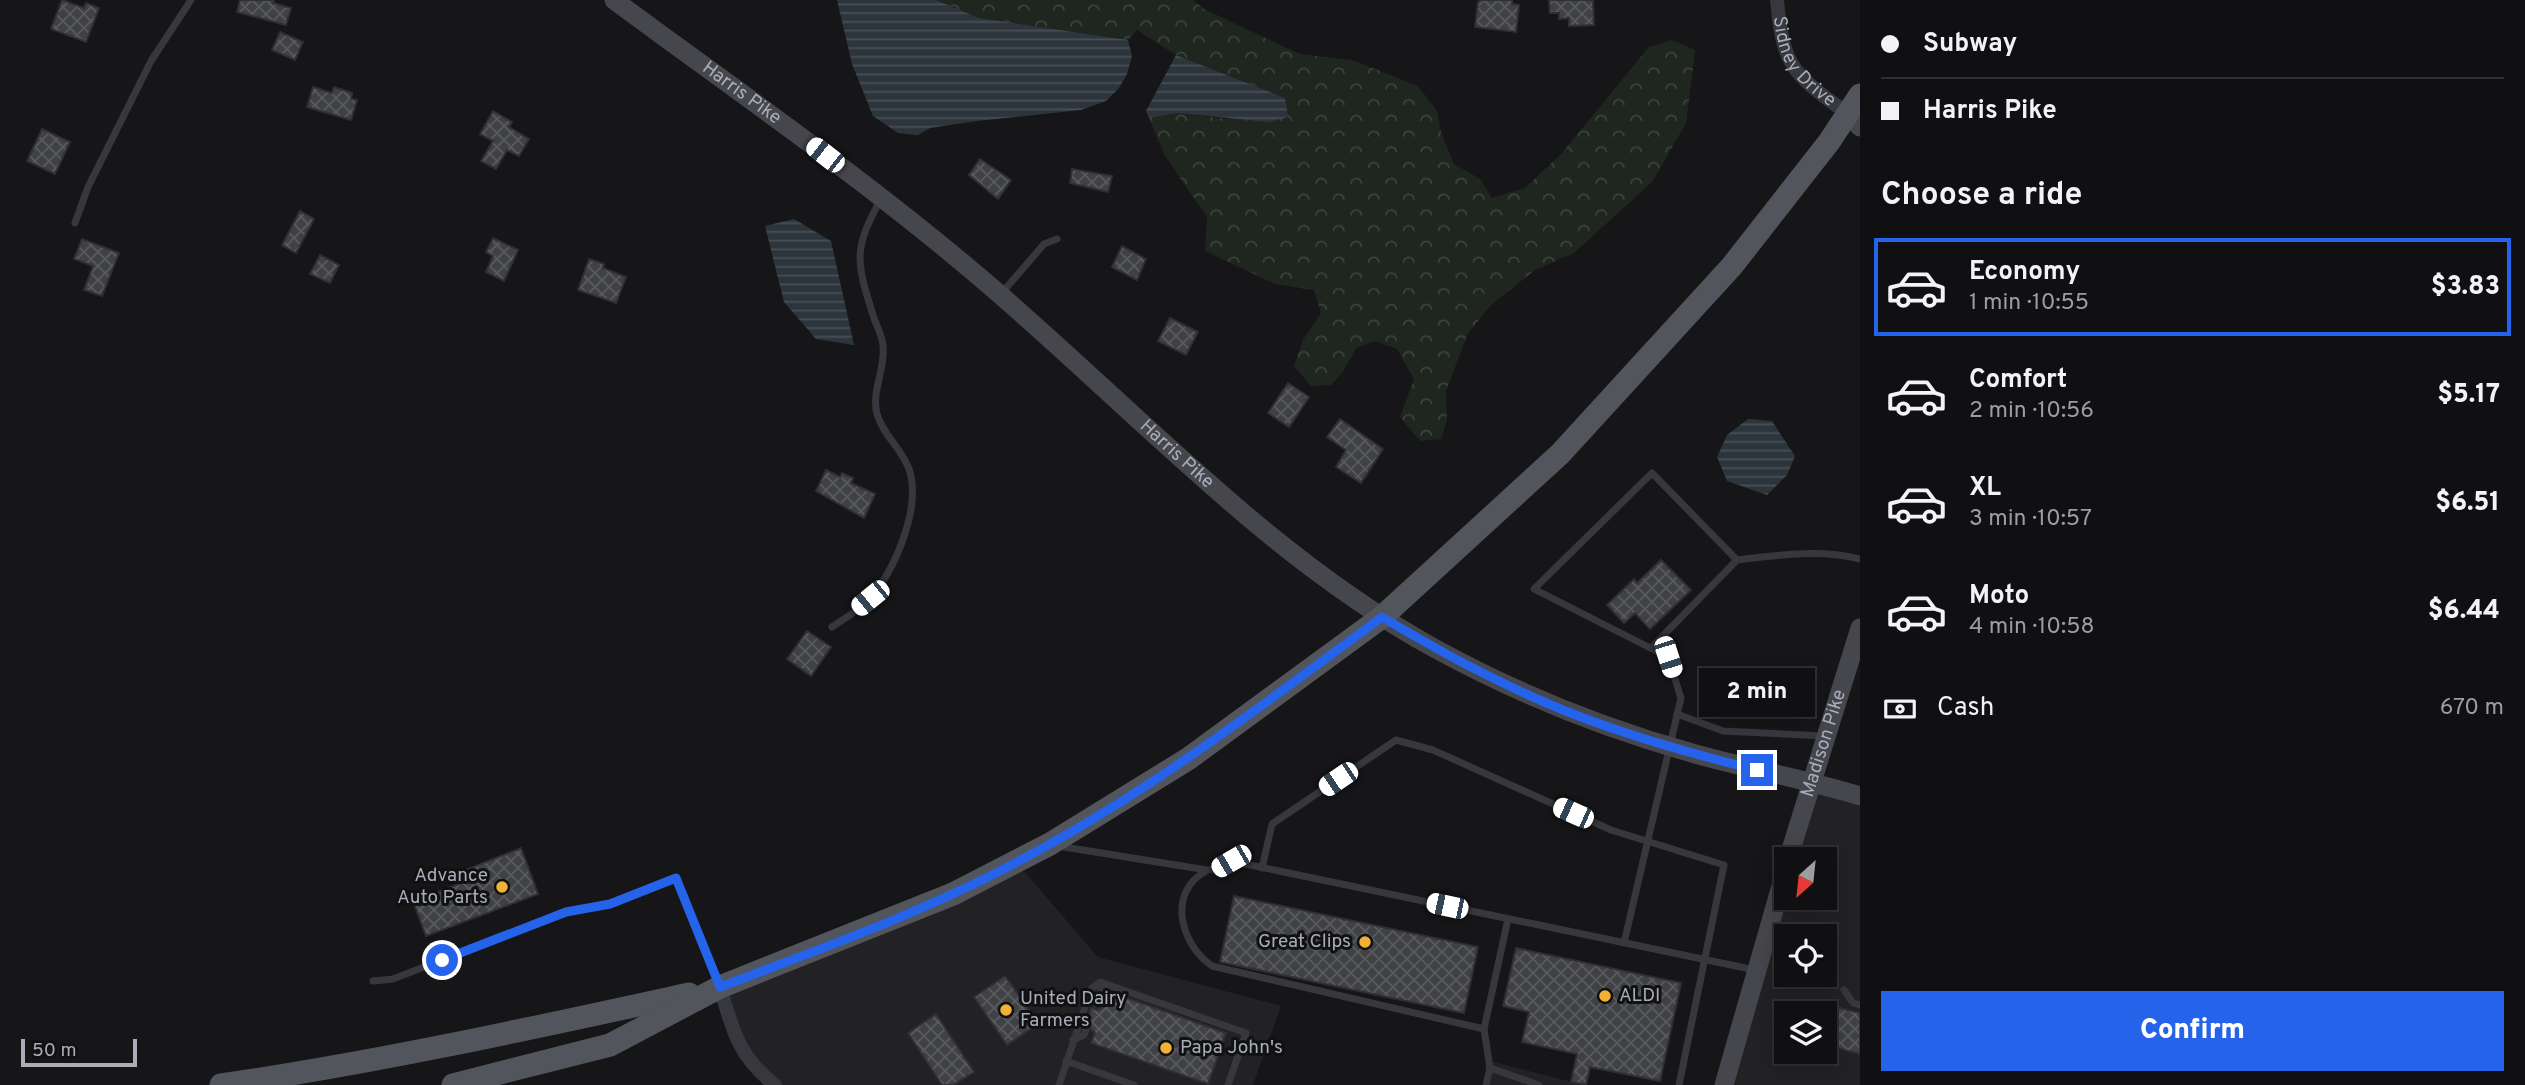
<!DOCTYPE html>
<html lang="en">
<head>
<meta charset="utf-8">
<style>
  :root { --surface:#101012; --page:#19191b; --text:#f1f3f6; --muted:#9c9d9f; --line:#303032; --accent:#2563eb }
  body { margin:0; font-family:Overpass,sans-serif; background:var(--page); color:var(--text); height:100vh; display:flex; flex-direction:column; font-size:26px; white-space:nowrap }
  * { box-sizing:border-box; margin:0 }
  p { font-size:23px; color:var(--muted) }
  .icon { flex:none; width:38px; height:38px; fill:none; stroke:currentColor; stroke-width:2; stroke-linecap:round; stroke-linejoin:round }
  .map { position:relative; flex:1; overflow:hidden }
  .panel { display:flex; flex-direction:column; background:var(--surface); width:665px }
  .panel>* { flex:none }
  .top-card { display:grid; align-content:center; height:154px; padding:0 21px; background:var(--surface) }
  .needle { width:46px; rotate:207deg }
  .tools { position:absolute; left:1774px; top:847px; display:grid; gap:14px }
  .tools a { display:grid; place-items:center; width:63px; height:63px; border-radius:0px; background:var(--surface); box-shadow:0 4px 18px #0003,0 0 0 2px var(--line); font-size:35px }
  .scale { position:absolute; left:21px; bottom:18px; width:116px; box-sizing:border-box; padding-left:7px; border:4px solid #a8adb8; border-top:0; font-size:19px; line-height:24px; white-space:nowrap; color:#a8adb8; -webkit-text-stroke:5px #111113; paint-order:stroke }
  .end { position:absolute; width:32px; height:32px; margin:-16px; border:9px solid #2563eb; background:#fff; box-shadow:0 0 0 4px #fff }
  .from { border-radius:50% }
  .bubble { position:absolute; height:49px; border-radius:0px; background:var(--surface); box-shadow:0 4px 18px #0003,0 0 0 2px var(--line); font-size:23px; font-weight:800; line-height:49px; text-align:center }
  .car { position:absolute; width:21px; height:42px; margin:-21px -10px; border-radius:9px; box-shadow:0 0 5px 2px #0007; background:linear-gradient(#fff 24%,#345 0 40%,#fff 0 76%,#345 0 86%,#fff 0) }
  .top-card b { display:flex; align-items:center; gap:24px; height:66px; font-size:26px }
  .top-card b+b { border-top:2px solid var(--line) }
  .top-card i { width:18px; height:18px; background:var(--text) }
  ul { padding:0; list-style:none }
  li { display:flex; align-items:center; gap:21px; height:98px; margin:0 14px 10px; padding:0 7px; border:4px solid transparent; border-radius:0px }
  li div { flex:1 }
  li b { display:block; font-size:26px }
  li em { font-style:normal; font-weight:800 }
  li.active { border-color:var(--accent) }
  li>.icon { width:63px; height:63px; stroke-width:1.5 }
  h2 { padding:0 21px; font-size:32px; line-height:84px }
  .pay { display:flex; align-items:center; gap:18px; height:77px; padding:0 21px; font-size:26px }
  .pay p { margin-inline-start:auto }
  .primary-button { display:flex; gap:14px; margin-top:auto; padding:14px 21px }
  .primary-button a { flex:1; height:80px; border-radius:0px; background:var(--accent); color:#fff; font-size:28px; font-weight:800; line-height:80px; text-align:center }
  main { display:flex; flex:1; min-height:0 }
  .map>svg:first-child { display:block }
  .built { fill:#222225; fill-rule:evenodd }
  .forest { fill:url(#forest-crowns) }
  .water { fill:url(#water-rules) }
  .building { fill:url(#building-cross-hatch); stroke:#303034; stroke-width:2 }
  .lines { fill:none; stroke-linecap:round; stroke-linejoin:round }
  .lane { stroke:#37383d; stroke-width:7 }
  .street { stroke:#37383d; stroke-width:14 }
  .secondary { stroke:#45474d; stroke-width:19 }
  .primary { stroke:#53555c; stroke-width:23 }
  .route { stroke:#2563eb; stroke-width:9 }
  .poi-dot { fill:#f2b134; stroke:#111113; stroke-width:2.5 }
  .labels { text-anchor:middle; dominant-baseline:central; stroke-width:6; stroke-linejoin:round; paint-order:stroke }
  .street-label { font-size:19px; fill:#a8adb8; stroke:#111113 }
  .poi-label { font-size:19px; fill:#a8adb8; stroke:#111113; text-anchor:start }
</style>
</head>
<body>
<main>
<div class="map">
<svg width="1860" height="1085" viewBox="0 0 1860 1085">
  <defs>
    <pattern id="forest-crowns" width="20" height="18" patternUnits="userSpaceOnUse" patternTransform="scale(1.75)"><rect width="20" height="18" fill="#1e261f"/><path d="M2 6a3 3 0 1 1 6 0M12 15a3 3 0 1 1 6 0" fill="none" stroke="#3c433d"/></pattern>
    <pattern id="water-rules" width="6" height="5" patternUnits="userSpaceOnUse" patternTransform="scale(1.75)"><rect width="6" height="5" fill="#2c353c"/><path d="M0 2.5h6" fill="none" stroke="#485056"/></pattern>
    <pattern id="building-cross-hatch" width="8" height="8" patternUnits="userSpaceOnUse" patternTransform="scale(1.75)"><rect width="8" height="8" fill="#404145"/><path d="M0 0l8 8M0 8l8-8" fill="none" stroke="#595a5e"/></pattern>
  </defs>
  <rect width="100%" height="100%" fill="#161618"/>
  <g class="built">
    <path d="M1811,782l49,14v289h-136l63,-187h38v-39h-36zM1787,936h38v39h-38zM1787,1013h38v39h-38z"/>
    <path d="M1017,863l81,94 183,49 -28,79h-478l-22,-18 -33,-80z"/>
    <path d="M1486,1060l98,25h-99z"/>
  </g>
  <path class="forest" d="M936,0h257l11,9 96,45 52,6 66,26 19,25 4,21 13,32 26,15 12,19 33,-10 36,-34 88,-107 23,-7 23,10 -9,73 -33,58 -79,72 -39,17 -43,34 -24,29 -22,58 1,30 -6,18 -21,2 -20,-24 14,-38 -17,-30 -21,-8 -20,7 -13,24 -12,13 -20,1 -17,-20 9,-26 18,-27 -7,-23 -39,-6 -70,-33 2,-34 -42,-61 -16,-38 28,-5 49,6 59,-21 -109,-43 -39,-25 -9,10 -149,-22z"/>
  <g class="water">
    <path d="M837,0h99l43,18 149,22 4,16 -5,18 -8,14 -13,13 -25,9 -104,11 -47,7 -12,7 -20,-2 -25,-17 -21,-52z"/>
    <path d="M1176,55l109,43 3,19 -19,5 -92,-9 -28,5 -3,-7z"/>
    <path d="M794,219l37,22 23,104 -38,-6 -32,-37 -19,-76z"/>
    <path d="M1748,419l24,2 23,35 -8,19 -20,20 -40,-14 -10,-24 10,-22z"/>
  </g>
  <g class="building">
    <path d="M62,0l22,8 2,-5 13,5 -13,34 -35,-13z"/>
    <path d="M240,0h34l-1,3 18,5 -5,17 -49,-13z"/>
    <path d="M1483,0h29v4l7,1 -3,27 -41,-5 3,-25z"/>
    <path d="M1549,0h44l1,25 -25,1v-8l-10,1v-6h-9z"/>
    <path d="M280,32l23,10 -8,18 -23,-10z"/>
    <path d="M313,87l19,6 2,-6 18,6 -1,6 6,1 -6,20 -44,-13z"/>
    <path d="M493,111l19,11 -3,5 20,12 -10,17 -12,-6 -11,19 -15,-8 12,-20 -13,-7z"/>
    <path d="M42,129l28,13 -15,32 -28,-13z"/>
    <path d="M980,159l31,21 -13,19 -29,-24z"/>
    <path d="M1072,169l40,7 -4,16 -38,-9z"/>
    <path d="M300,211l14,8 -18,34 -14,-8z"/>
    <path d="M493,238l25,12 -14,31 -18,-9 7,-16 -7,-4z"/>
    <path d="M82,239l37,14 -17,43 -18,-6 9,-24 -19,-7z"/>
    <path d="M1122,246l24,13 -9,21 -25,-13z"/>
    <path d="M320,255l19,10 -9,18 -20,-9z"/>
    <path d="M589,259l15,5 -1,4 23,9 -10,26 -38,-13z"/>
    <path d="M1170,318l28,14 -12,23 -28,-14z"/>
    <path d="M1288,383l21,14 -20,30 -21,-14z"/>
    <path d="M1340,419l43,30 -22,34 -25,-16 10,-17 -19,-13z"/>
    <path d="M826,470l14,7 2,-4 11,5 -2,5 24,11 -11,24 -48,-27z"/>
    <path d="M1661,560l30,30 -41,39 -15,-16 -11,10 -17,-18 27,-26 3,4z"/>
    <path d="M807,631l24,16 -20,29 -24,-17z"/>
    <path d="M521,848l17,46 -112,42 -13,-35 54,-20 -4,-10z"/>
    <path d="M1234,896l244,51 -14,66 -244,-51z"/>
    <path d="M1516,948l165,35 -21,98 -70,-14 -4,18 -15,-3 6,-28 -55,-12 7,-30 -26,-6z"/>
    <path d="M1005,976l34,47 -32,22 -33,-48z"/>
    <path d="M1110,992l116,41 -18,51 -117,-41 4,-10 -9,-9 5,-16 6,2 7,-3z"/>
    <path d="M1828,1005l32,8v41l-35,-9z"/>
    <path d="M936,1014l38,58 -21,13h-11l-34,-52z"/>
  </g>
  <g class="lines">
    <g class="lane">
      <path d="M75,223l13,-36 63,-126 40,-61"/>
      <path d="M1001,294l43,-50 13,-5"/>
      <path d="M832,627c13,-9 28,-17 38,-29 25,-28 52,-91 39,-129 -7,-20 -26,-34 -32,-55 -6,-23 9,-46 6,-69 -1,-10 -7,-20 -10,-30 -17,-54 -20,-66 8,-116"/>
      <path d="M1651,648l86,-88"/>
      <path d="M1677,714l46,17 102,5"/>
      <path d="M1058,846l149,24 10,-1 14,-8 524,109"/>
      <path d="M1262,868l10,-44 124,-84 37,10 178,80 113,35 -45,220"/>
      <path d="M1206,871c-39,21 -26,73 6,95l272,63"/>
      <path d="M1624,943l57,-245 -13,-41 -134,-68 118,-116 85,87c42,-5 81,-11 123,-1"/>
      <path d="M373,981l20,-2 173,-67 44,-8 66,-26 42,105"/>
      <path d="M1844,990l9,13 7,2"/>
      <path d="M1096,1004l7,-21"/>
      <path d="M1073,1040l11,-5 2,-5"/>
      <path d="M1066,1061l68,24"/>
      <path d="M1490,1068l49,17"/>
      <path d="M1059,1085l32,-96 9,-7 146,51 -18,52"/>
      <path d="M1486,1085l4,-17 -6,-39 24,-110"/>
    </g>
    <g class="street">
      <path id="s1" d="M1777,0c6,69 17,74 71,114"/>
      <path d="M720,987c13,44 18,69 55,98"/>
    </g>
    <g class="secondary">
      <path id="s2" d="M614,0c135,100 274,195 400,307 135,118 262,254 420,341 82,45 169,80 258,105 56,16 113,26 168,43"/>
      <path d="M1848,114l12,13"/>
      <path id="s3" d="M1788,859l72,-231"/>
      <path d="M1724,1085l63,-220"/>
    </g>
    <g class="primary">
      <path d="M221,1085c158,-23 312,-57 468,-91"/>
      <path d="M453,1085l157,-40 110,-58 233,-93 97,-50 138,-85 194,-142 178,-163 172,-188 97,-124 31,-47"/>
    </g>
  </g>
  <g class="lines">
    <path class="route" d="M442,960l124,-48 44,-8 66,-26 44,109c100,-38 202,-74 297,-125 130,-68 247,-158 365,-245 70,42 143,81 221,108 50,18 102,32 154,45"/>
  </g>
  <g class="poi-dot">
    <circle cx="502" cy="887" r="7"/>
    <circle cx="1365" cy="942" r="7"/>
    <circle cx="1605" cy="996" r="7"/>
    <circle cx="1006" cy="1010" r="7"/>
    <circle cx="1166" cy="1048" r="7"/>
  </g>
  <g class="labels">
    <g class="street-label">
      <text stroke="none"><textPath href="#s1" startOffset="70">Sidney Drive</textPath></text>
      <text stroke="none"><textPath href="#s2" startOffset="158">Harris Pike</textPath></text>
      <text stroke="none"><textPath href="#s2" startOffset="724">Harris Pike</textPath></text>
      <text stroke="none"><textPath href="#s3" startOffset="121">Madison Pike</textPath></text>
    </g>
    <g class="poi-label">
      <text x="488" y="876" text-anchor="end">Advance<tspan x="488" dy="22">Auto Parts</tspan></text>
      <text x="1351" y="942" text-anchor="end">Great Clips</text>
      <text x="1619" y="996">ALDI</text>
      <text x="1020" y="999">United Dairy<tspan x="1020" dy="22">Farmers</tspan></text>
      <text x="1180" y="1048">Papa John's</text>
    </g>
  </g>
</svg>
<div class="tools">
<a><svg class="needle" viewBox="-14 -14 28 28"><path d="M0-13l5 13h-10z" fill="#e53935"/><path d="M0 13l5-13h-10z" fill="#9c9d9f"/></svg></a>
<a><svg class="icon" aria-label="locate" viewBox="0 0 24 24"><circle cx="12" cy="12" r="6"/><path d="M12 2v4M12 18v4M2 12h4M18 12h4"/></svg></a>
<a><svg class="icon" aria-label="layers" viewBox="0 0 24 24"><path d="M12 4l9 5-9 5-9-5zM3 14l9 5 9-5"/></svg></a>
</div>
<div class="scale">50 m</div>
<i class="end from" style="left:442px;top:960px"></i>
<i class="end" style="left:1757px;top:770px"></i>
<div class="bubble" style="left:1699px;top:668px;width:116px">2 min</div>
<i class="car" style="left:825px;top:155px;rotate:308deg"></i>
<i class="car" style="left:870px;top:598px;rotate:231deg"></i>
<i class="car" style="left:1668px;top:657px;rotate:162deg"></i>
<i class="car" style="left:1338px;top:779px;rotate:236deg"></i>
<i class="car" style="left:1573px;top:813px;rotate:294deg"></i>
<i class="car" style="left:1231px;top:861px;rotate:240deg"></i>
<i class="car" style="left:1447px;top:906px;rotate:282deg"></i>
</div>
<section class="panel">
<div class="top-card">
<b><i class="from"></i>Subway</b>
<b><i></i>Harris Pike</b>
</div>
<h2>Choose a ride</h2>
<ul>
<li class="active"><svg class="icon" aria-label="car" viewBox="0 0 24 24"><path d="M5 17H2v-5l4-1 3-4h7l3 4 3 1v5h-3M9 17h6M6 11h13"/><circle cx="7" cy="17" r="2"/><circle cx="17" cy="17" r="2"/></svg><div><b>Economy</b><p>1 min · 10:55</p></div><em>$3.83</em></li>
<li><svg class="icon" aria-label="car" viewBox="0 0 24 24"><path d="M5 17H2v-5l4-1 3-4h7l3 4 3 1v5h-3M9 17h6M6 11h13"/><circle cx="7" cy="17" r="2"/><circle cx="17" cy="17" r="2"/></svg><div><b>Comfort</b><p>2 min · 10:56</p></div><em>$5.17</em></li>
<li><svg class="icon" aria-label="car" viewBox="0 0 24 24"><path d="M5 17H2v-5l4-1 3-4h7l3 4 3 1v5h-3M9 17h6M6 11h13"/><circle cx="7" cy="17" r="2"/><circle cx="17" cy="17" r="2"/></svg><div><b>XL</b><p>3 min · 10:57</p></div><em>$6.51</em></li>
<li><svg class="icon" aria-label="car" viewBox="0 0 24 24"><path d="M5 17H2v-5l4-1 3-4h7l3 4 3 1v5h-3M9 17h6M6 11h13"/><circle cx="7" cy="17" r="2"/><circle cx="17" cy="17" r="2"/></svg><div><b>Moto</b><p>4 min · 10:58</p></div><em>$6.44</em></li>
</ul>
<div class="pay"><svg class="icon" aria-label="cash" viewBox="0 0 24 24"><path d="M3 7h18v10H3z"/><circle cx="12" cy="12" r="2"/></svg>Cash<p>670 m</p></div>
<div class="primary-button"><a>Confirm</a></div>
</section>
</main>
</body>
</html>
